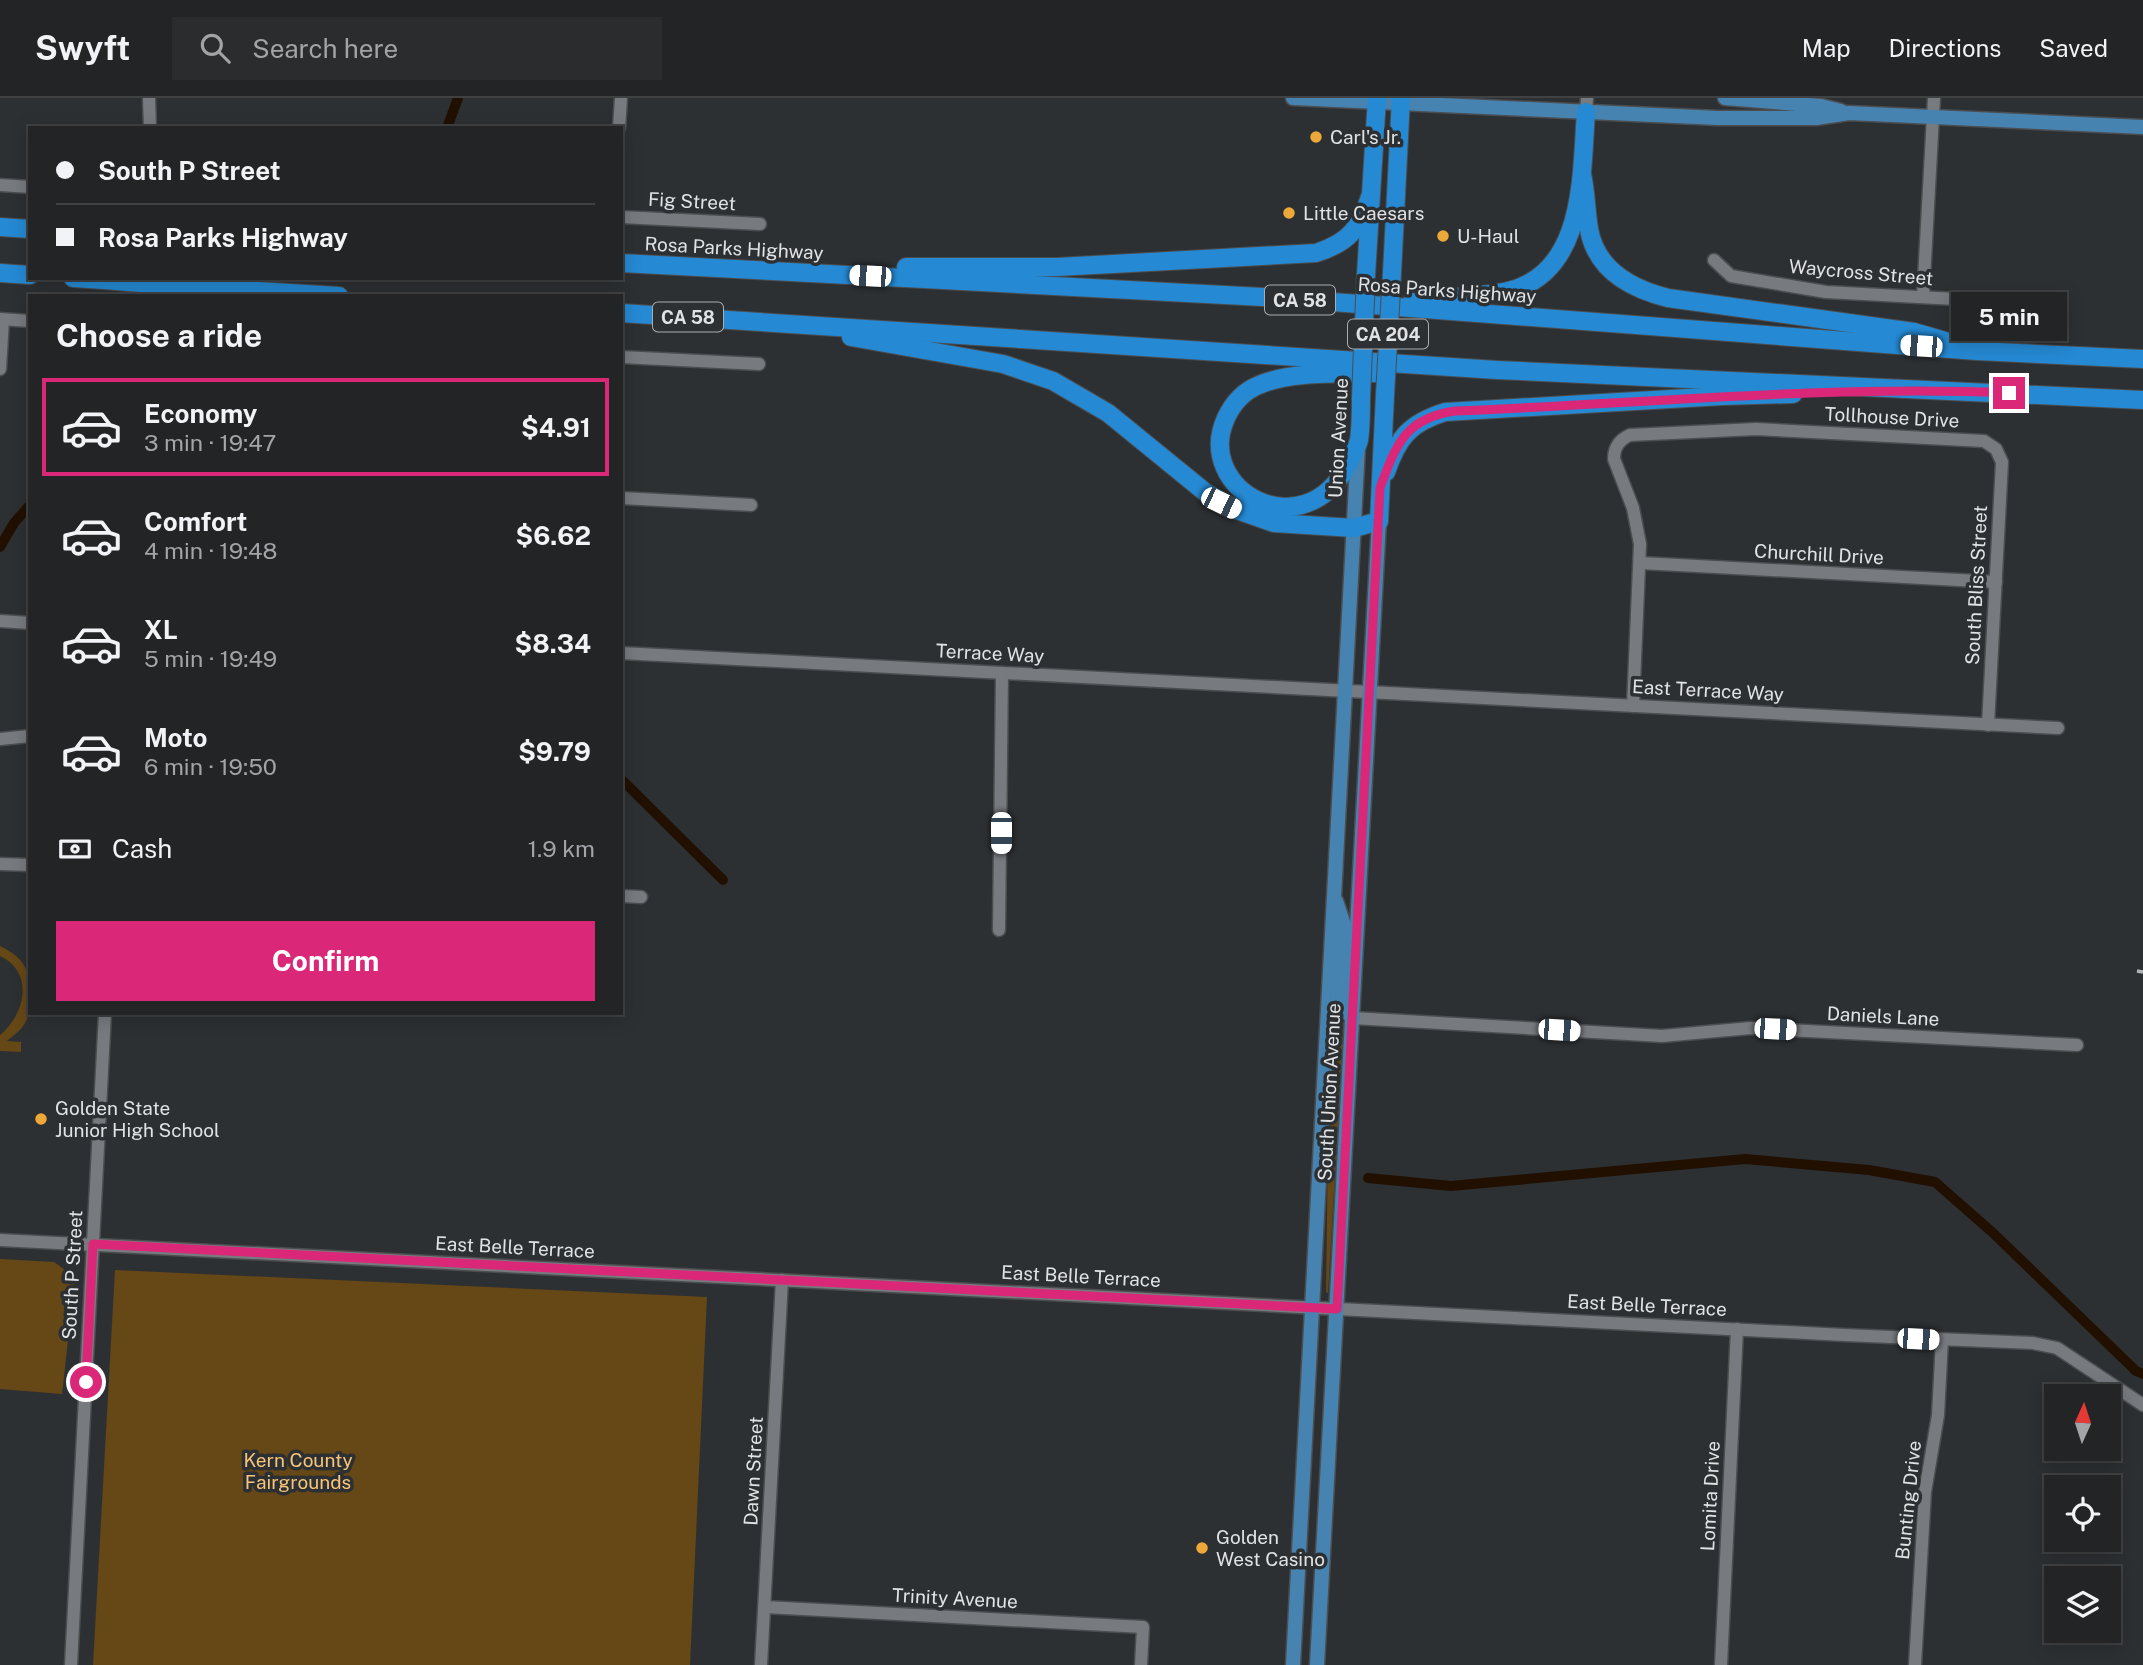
<!DOCTYPE html>
<html lang="en">
<head>
<meta charset="utf-8">
<style>
  :root { --surface:#222426; --page:#2a2c2e; --text:#f1f3f6; --muted:#a2a4a7; --line:#3f4143; --accent:#db2777 }
  body { margin:0; font-family:"Public Sans",sans-serif; background:var(--page); color:var(--text); height:100vh; display:flex; flex-direction:column; font-size:26px; white-space:nowrap }
  * { box-sizing:border-box; margin:0 }
  p { font-size:23px; color:var(--muted) }
  .icon { flex:none; width:38px; height:38px; fill:none; stroke:currentColor; stroke-width:2; stroke-linecap:round; stroke-linejoin:round }
  .map { position:relative; flex:1; overflow:hidden }
  .drawer { position:absolute; left:28px; top:196px; width:595px; height:721px; display:flex; flex-direction:column; background:var(--surface); border-radius:0px; box-shadow:0 4px 18px #0003,0 0 0 2px var(--line) }
  .drawer>* { flex:none }
  .hud { position:absolute; left:28px; top:28px; width:595px; height:154px; border-radius:0px; box-shadow:0 4px 18px #0003,0 0 0 2px var(--line); display:grid; align-content:center; height:154px; padding:0 28px; background:var(--surface) }
  .needle { width:46px; rotate:3deg }
  .controls { position:absolute; left:2044px; top:1286px; display:grid; gap:14px }
  .controls a { display:grid; place-items:center; width:77px; height:77px; border-radius:0px; background:var(--surface); box-shadow:0 4px 18px #0003,0 0 0 2px var(--line); font-size:35px }
  .end { position:absolute; width:32px; height:32px; margin:-16px; border:9px solid #db2777; background:#fff; box-shadow:0 0 0 4px #fff }
  .from { border-radius:50% }
  .bubble { position:absolute; height:49px; border-radius:0px; background:var(--surface); box-shadow:0 4px 18px #0003,0 0 0 2px var(--line); font-size:23px; font-weight:700; line-height:49px; text-align:center }
  .car { position:absolute; width:21px; height:42px; margin:-21px -10px; border-radius:9px; box-shadow:0 0 5px 2px #0007; background:linear-gradient(#fff 24%,#345 0 40%,#fff 0 76%,#345 0 86%,#fff 0) }
  .hud b { display:flex; align-items:center; gap:24px; height:66px; font-size:26px }
  .hud b+b { border-top:2px solid var(--line) }
  .hud i { width:18px; height:18px; background:var(--text) }
  ul { padding:0; list-style:none }
  li { display:flex; align-items:center; gap:21px; height:98px; margin:0 14px 10px; padding:0 14px; border:4px solid transparent; border-radius:0px }
  li div { flex:1 }
  li b { display:block; font-size:26px }
  li em { font-style:normal; font-weight:700 }
  li.on { border-color:var(--accent) }
  li>.icon { width:63px; height:63px; stroke-width:1.5 }
  h2 { padding:0 28px; font-size:32px; line-height:84px }
  .pay { display:flex; align-items:center; gap:18px; height:77px; padding:0 28px; font-size:26px }
  .pay p { margin-inline-start:auto }
  .primary-button { display:flex; gap:14px; margin-top:auto; padding:14px 28px }
  .primary-button a { flex:1; height:80px; border-radius:0px; background:var(--accent); color:#fff; font-size:28px; font-weight:700; line-height:80px; text-align:center }
  header { display:flex; align-items:center; gap:42px; box-sizing:border-box; height:98px; padding:0 35px; background:var(--surface); border-bottom:2px solid var(--line) }
  header strong { font-size:33px }
  nav { display:flex; gap:38px; margin-inline-start:auto; font-size:24px }
  .search { width:490px; height:63px; background:var(--page); display:flex; align-items:center; gap:18px; box-sizing:border-box; padding:0 24px; border-radius:0px; color:var(--muted); font-size:26px }
  .map>svg:first-child { display:block }
  .green { fill:#664716 }
  .lines { fill:none; stroke-linecap:round; stroke-linejoin:round }
  .canal { stroke:#211000; stroke-width:10 }
  .minor-casing { stroke:#4b4d4f; stroke-width:15 }
  .major-casing { stroke:#4b4d4f; stroke-width:17 }
  .highway-casing { stroke:#4b4d4f; stroke-width:20 }
  .minor { stroke:#777a7e; stroke-width:12 }
  .major { stroke:#4683b1; stroke-width:14 }
  .highway { stroke:#2589d3; stroke-width:18 }
  .rail { stroke:#b1b3b6; stroke-width:3.5; stroke-dasharray:9 9; stroke-linecap:butt }
  .highway-bridge-casing { stroke:#4b4d4f; stroke-width:20; stroke-linecap:butt }
  .highway-bridge { stroke:#2589d3; stroke-width:18 }
  .route { stroke:#db2777; stroke-width:9 }
  .poi-dot { fill:#eca93a; stroke:#2d3033; stroke-width:2.5 }
  .labels { text-anchor:middle; dominant-baseline:central; stroke-width:7; stroke-linejoin:round; paint-order:stroke }
  .shield { fill:#2d3033; stroke:#aaadaf; stroke-width:2 }
  .shield-label { font-size:18px; font-weight:bold; fill:#e0e2e4 }
  .poi-label { font-size:19px; fill:#e0e2e4; stroke:#2d3033; text-anchor:start }
  .street-label { font-size:19px; fill:#e0e2e4; stroke:#2d3033 }
  .park-label { font-size:19px; fill:#f8c477; stroke:#2d3033 }
</style>
</head>
<body>
<header>
<strong>Swyft</strong>
<div class="search"><svg class="icon" aria-label="search" viewBox="0 0 24 24"><circle cx="10" cy="10" r="6"/><path d="M15 15l6 6"/></svg>Search here</div>
<nav><a>Map</a><a>Directions</a><a>Saved</a></nav>
</header>
<div class="map">
<svg width="2143" height="1567" viewBox="0 0 2143 1567">
  <rect width="100%" height="100%" fill="#2d3033"/>
  <g class="green">
    <path d="M0,848c27,13 30,26 30,54 0,9 -1,18 -7,26 -4,6 -11,10 -16,15l14,1v10l-21,-1v-16c25,-20 35,-63 0,-79z"/>
    <path d="M1338,894v20l6,11 -16,270 -2,-1 2,-148z"/>
    <path d="M0,1161l54,3 21,15 -13,117 -62,-5z"/>
    <path d="M115,1172l592,27 -17,368h-597z"/>
  </g>
  <g class="lines">
    <g class="canal">
      <path d="M447,30l11,-30"/>
      <path d="M0,449l14,-24 16,-18"/>
      <path d="M621,681l102,101"/>
      <path d="M1368,1080l83,8 294,-27 124,11 66,12 57,50 144,139 7,3"/>
    </g>
    <g class="minor-casing">
      <g id="minor">
        <path d="M149,0l1,30"/>
        <path d="M1586,14l1,-14"/>
        <path d="M619,30l2,-30"/>
        <path d="M0,87l30,2"/>
        <path d="M621,119l139,7"/>
        <path d="M1714,162l17,16 95,16 185,10"/>
        <path d="M144,198v-18"/>
        <path d="M1923,199l11,-199"/>
        <path d="M0,221l30,2"/>
        <path d="M621,259l138,7"/>
        <path d="M0,271l3,-49"/>
        <path d="M621,400l130,7"/>
        <path d="M1641,465l355,19"/>
        <path d="M0,523l30,2"/>
        <path d="M621,555l1437,75"/>
        <path d="M1633,608l7,-162 -7,-36 -19,-49c0,-12 5,-19 16,-24l126,-6 228,12 12,8 6,13 -14,263"/>
        <path d="M0,641l30,-3"/>
        <path d="M0,766l30,1"/>
        <path d="M621,798l20,1"/>
        <path d="M999,832l3,-257"/>
        <path d="M1353,920l309,18 89,-8 326,17"/>
        <path d="M0,1142l1844,95 189,8 24,5 86,57"/>
        <path d="M765,1509l378,20 -2,38"/>
        <path d="M71,1567l34,-652"/>
        <path d="M761,1567l21,-385"/>
        <path d="M1721,1567l16,-336"/>
        <path d="M1915,1567l10,-173 13,-77 4,-75"/>
      </g>
    </g>
    <g class="major-casing">
      <g id="major">
        <path d="M1293,0l425,20h98l33,-5 294,14"/>
        <path d="M1725,0l96,8 20,5"/>
        <path d="M1336,803l8,24 -2,79 2,6 9,8"/>
        <path d="M1293,1567l65,-1218"/>
        <path d="M1317,1567l62,-1144"/>
      </g>
    </g>
    <g class="highway-casing">
      <g id="highway">
        <path d="M1582,76c4,18 4,37 7,55 7,41 43,60 79,69l246,34 31,9"/>
        <path d="M0,129l30,2"/>
        <path d="M621,165l659,35 697,53 166,8"/>
        <path d="M906,169h151l259,-14c35,-11 44,-26 55,-59"/>
        <path d="M0,175l30,2"/>
        <path d="M1392,175l9,-175"/>
        <path d="M1366,177l11,-177"/>
        <path d="M73,180l31,2"/>
        <path d="M178,188l161,10"/>
        <path d="M1413,200c30,0 61,-1 91,-6 82,-16 77,-116 82,-180"/>
        <path d="M621,215l876,57 646,30"/>
        <path d="M851,239l152,27 50,17 55,32 97,79 32,18 37,13 80,5 25,-7 6,-126"/>
        <path d="M1361,300c0,13 0,29 -2,42 -2,8 -8,17 -11,24 -44,87 -155,26 -122,-46 7,-15 18,-27 33,-33 32,-14 81,-11 116,-12"/>
        <path d="M1386,374c12,-35 24,-49 59,-60l277,-16 71,-2"/>
      </g>
    </g>
    <use href="#minor" class="minor"/>
    <use href="#major" class="major"/>
    <use href="#highway" class="highway"/>
    <path class="rail" d="M2137,873l6,1"/>
    <g class="highway-bridge-casing">
      <g id="highway-bridge">
        <path d="M104,182l74,6"/>
        <path d="M1385,297l7,-122"/>
        <path d="M1361,300l5,-123"/>
      </g>
    </g>
    <use href="#highway-bridge" class="highway-bridge"/>
  </g>
  <g class="lines">
    <path class="route" d="M86,1284l7,-138 1244,65 43,-821c16,-43 25,-70 75,-77 185,-7 369,-26 554,-18"/>
  </g>
  <g class="poi-dot">
    <circle cx="1316" cy="39" r="7"/>
    <circle cx="1289" cy="115" r="7"/>
    <circle cx="1443" cy="138" r="7"/>
    <circle cx="41" cy="1021" r="7"/>
    <circle cx="1202" cy="1450" r="7"/>
  </g>
  <g class="labels">
    <g class="shield">
      <rect x="1265" y="187.5" width="70" height="29" rx="5"/>
      <rect x="653" y="204.5" width="70" height="29" rx="5"/>
      <rect x="1348" y="221.5" width="80" height="29" rx="5"/>
    </g>
    <g class="shield-label">
      <text x="1300" y="202">CA 58</text>
      <text x="688" y="219">CA 58</text>
      <text x="1388" y="236">CA 204</text>
    </g>
    <g class="poi-label">
      <text x="1330" y="39">Carl's Jr.</text>
      <text x="1303" y="115">Little Caesars</text>
      <text x="1457" y="138">U-Haul</text>
      <text x="55" y="1010">Golden State<tspan x="55" dy="22">Junior High School</tspan></text>
      <text x="1216" y="1439">Golden<tspan x="1216" dy="22">West Casino</tspan></text>
    </g>
    <g class="street-label">
      <text transform="translate(692 103) rotate(3)">Fig Street</text>
      <text transform="translate(734 150) rotate(3)">Rosa Parks Highway</text>
      <text transform="translate(1861 174) rotate(5)">Waycross Street</text>
      <text transform="translate(1447 192) rotate(4)">Rosa Parks Highway</text>
      <text transform="translate(1892 319) rotate(3)">Tollhouse Drive</text>
      <text transform="translate(1338 340) rotate(-87)">Union Avenue</text>
      <text transform="translate(1819 456) rotate(3)">Churchill Drive</text>
      <text transform="translate(1976 487) rotate(-87)">South Bliss Street</text>
      <text transform="translate(990 555) rotate(3)">Terrace Way</text>
      <text transform="translate(1708 592) rotate(3)">East Terrace Way</text>
      <text transform="translate(1883 918) rotate(3)">Daniels Lane</text>
      <text transform="translate(1329 994) rotate(-87)">South Union Avenue</text>
      <text transform="translate(515 1149) rotate(3)">East Belle Terrace</text>
      <text transform="translate(72 1177) rotate(-87)">South P Street</text>
      <text transform="translate(1081 1178) rotate(3)">East Belle Terrace</text>
      <text transform="translate(1647 1207) rotate(3)">East Belle Terrace</text>
      <text transform="translate(753 1373) rotate(-87)">Dawn Street</text>
      <text transform="translate(1710 1398) rotate(-87)">Lomita Drive</text>
      <text transform="translate(1908 1402) rotate(-84)">Bunting Drive</text>
      <text transform="translate(955 1500) rotate(3)">Trinity Avenue</text>
    </g>
    <g class="park-label">
      <text x="298" y="1362">Kern County<tspan x="298" dy="22">Fairgrounds</tspan></text>
    </g>
  </g>
</svg>
<div class="controls">
<a><svg class="needle" viewBox="-14 -14 28 28"><path d="M0-13l5 13h-10z" fill="#e53935"/><path d="M0 13l5-13h-10z" fill="#a2a4a7"/></svg></a>
<a><svg class="icon" aria-label="locate" viewBox="0 0 24 24"><circle cx="12" cy="12" r="6"/><path d="M12 2v4M12 18v4M2 12h4M18 12h4"/></svg></a>
<a><svg class="icon" aria-label="layers" viewBox="0 0 24 24"><path d="M12 4l9 5-9 5-9-5zM3 14l9 5 9-5"/></svg></a>
</div>
<i class="end from" style="left:86px;top:1284px"></i>
<i class="end" style="left:2009px;top:295px"></i>
<div class="bubble" style="left:1951px;top:194px;width:116px">5 min</div>
<i class="car" style="left:870px;top:178px;rotate:273deg"></i>
<i class="car" style="left:1921px;top:248px;rotate:274deg"></i>
<i class="car" style="left:1221px;top:405px;rotate:116deg"></i>
<i class="car" style="left:1001px;top:735px;rotate:180deg"></i>
<i class="car" style="left:1775px;top:931px;rotate:93deg"></i>
<i class="car" style="left:1559px;top:932px;rotate:94deg"></i>
<i class="car" style="left:1918px;top:1241px;rotate:93deg"></i>
<div class="hud">
<b><i class="from"></i>South P Street</b>
<b><i></i>Rosa Parks Highway</b>
</div>
<section class="drawer">
<h2>Choose a ride</h2>
<ul>
<li class="on"><svg class="icon" aria-label="car" viewBox="0 0 24 24"><path d="M5 17H2v-5l4-1 3-4h7l3 4 3 1v5h-3M9 17h6M6 11h13"/><circle cx="7" cy="17" r="2"/><circle cx="17" cy="17" r="2"/></svg><div><b>Economy</b><p>3 min · 19:47</p></div><em>$4.91</em></li>
<li><svg class="icon" aria-label="car" viewBox="0 0 24 24"><path d="M5 17H2v-5l4-1 3-4h7l3 4 3 1v5h-3M9 17h6M6 11h13"/><circle cx="7" cy="17" r="2"/><circle cx="17" cy="17" r="2"/></svg><div><b>Comfort</b><p>4 min · 19:48</p></div><em>$6.62</em></li>
<li><svg class="icon" aria-label="car" viewBox="0 0 24 24"><path d="M5 17H2v-5l4-1 3-4h7l3 4 3 1v5h-3M9 17h6M6 11h13"/><circle cx="7" cy="17" r="2"/><circle cx="17" cy="17" r="2"/></svg><div><b>XL</b><p>5 min · 19:49</p></div><em>$8.34</em></li>
<li><svg class="icon" aria-label="car" viewBox="0 0 24 24"><path d="M5 17H2v-5l4-1 3-4h7l3 4 3 1v5h-3M9 17h6M6 11h13"/><circle cx="7" cy="17" r="2"/><circle cx="17" cy="17" r="2"/></svg><div><b>Moto</b><p>6 min · 19:50</p></div><em>$9.79</em></li>
</ul>
<div class="pay"><svg class="icon" aria-label="cash" viewBox="0 0 24 24"><path d="M3 7h18v10H3z"/><circle cx="12" cy="12" r="2"/></svg>Cash<p>1.9 km</p></div>
<div class="primary-button"><a>Confirm</a></div>
</section>
</div>
</body>
</html>
